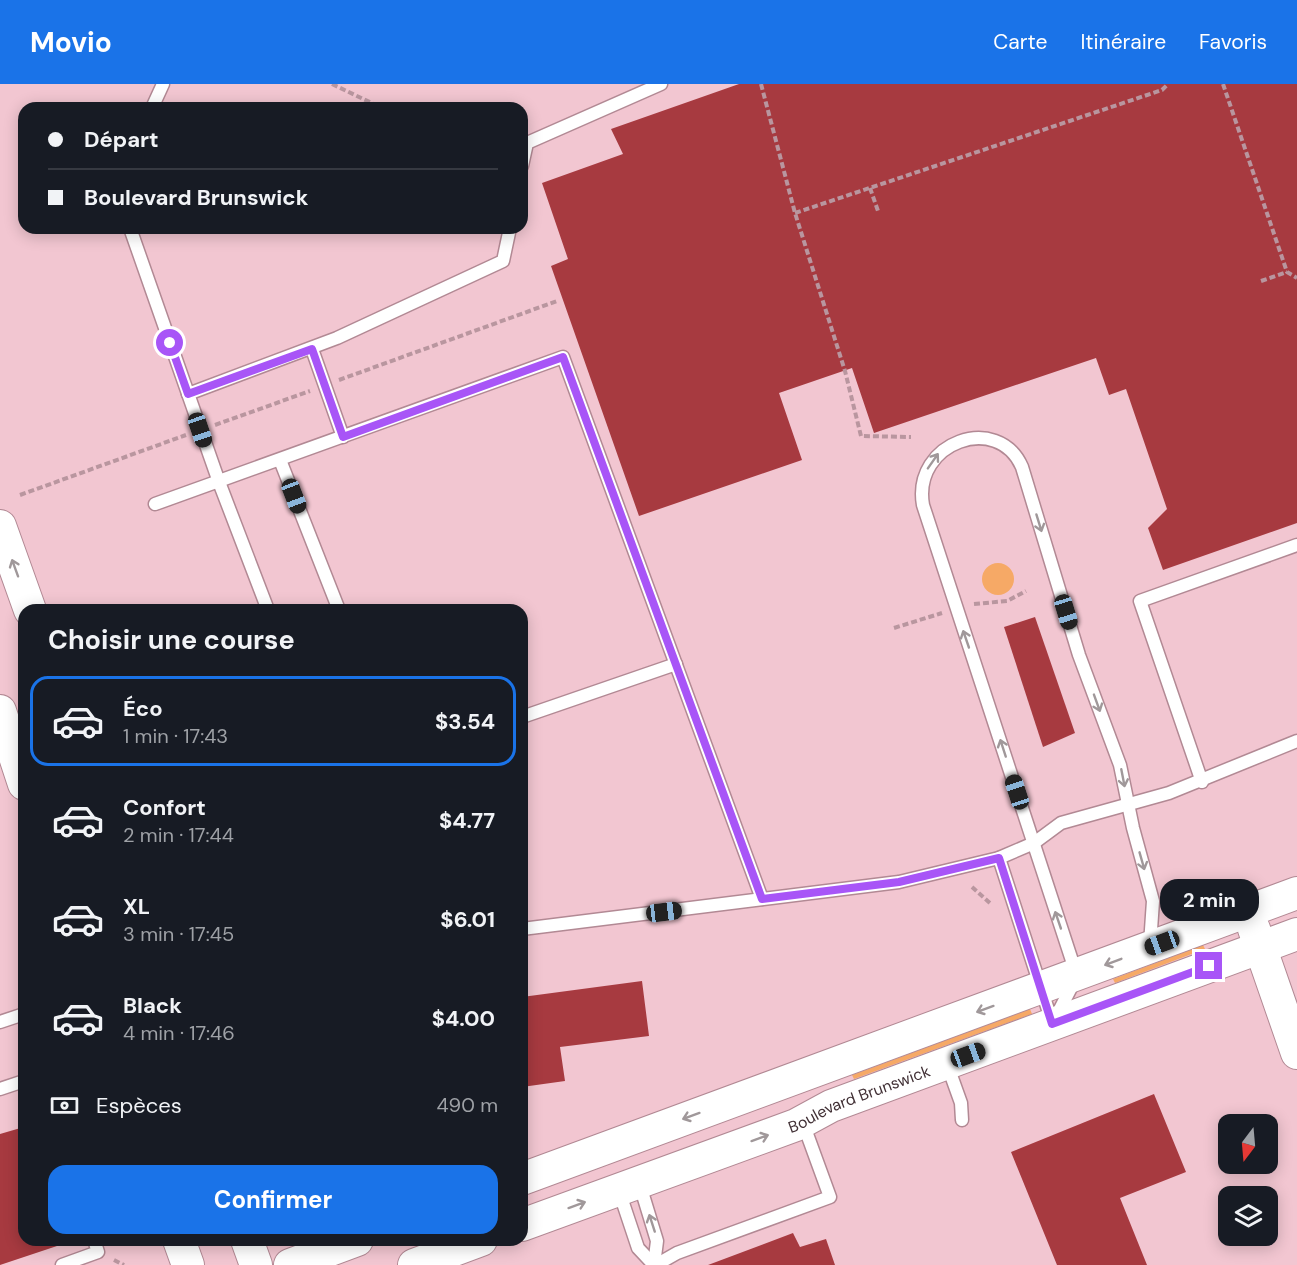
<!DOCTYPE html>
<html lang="fr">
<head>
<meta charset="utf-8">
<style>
  :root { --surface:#171b24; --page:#20242c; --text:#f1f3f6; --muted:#9ea1a6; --line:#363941; --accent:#1a73e8 }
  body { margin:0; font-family:"DM Sans",sans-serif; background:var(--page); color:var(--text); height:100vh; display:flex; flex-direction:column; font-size:22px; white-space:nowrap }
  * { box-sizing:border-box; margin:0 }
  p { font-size:20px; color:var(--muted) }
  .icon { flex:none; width:33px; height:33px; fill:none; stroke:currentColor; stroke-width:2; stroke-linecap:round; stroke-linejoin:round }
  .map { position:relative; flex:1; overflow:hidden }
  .panel { position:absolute; left:18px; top:520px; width:510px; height:642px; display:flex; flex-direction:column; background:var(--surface); border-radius:18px; box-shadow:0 3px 15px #0003 }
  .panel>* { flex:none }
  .guide { position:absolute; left:18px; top:18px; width:510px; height:132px; border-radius:18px; box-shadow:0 3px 15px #0003; display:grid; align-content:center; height:132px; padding:0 30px; background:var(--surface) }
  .needle { width:39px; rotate:196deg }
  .fabs { position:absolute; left:1218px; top:1030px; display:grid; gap:12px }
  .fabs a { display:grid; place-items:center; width:60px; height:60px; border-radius:12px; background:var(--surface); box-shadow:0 3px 15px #0003; font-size:30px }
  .end { position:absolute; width:27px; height:27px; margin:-14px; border:8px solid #a855f7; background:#fff; box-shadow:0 0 0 3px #fff }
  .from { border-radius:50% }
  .bubble { position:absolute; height:42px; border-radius:18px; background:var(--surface); box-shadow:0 3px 15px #0003; font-size:20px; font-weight:700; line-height:42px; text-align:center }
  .car { position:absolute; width:18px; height:36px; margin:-18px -9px; border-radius:8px; box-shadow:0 0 4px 2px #0007; background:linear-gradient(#222 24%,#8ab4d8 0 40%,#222 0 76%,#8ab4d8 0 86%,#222 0) }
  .guide b { display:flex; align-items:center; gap:21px; height:57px; font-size:22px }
  .guide b+b { border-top:2px solid var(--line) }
  .guide i { width:15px; height:15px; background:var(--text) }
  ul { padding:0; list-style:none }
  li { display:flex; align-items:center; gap:18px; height:90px; margin:0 12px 9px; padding:0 18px; border:3px solid transparent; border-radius:18px }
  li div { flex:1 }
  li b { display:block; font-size:22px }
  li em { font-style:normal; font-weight:700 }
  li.selected { border-color:var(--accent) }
  li>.icon { width:54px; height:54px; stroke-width:1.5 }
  h2 { padding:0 30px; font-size:27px; line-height:72px }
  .pay { display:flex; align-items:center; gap:15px; height:66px; padding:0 30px; font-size:22px }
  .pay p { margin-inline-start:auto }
  .button { display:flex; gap:12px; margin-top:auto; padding:12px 30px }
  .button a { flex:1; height:69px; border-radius:18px; background:var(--accent); color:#fff; font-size:24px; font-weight:700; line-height:69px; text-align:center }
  header { display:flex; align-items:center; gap:36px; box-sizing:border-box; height:84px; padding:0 30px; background:var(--accent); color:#fff }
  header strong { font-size:28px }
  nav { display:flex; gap:33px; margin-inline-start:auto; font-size:21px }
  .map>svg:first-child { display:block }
  .green { fill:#f6a966 }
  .building { fill:#a73a40 }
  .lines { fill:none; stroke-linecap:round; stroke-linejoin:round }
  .lane-casing { stroke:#b28994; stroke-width:15 }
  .secondary-casing { stroke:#b28994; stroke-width:34 }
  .path { stroke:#b9969f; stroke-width:4; stroke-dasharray:6 3; stroke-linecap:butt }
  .lane { stroke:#fff; stroke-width:12 }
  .secondary { stroke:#fff; stroke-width:32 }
  .oneway { stroke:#a0989a }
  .route { stroke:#a855f7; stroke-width:8 }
  .labels { text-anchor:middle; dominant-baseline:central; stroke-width:6; stroke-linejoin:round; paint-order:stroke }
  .street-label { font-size:16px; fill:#413035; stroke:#ffd3de }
</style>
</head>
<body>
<header>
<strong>Movio</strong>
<nav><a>Carte</a><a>Itinéraire</a><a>Favoris</a></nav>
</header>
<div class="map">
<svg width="1297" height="1181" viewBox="0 0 1297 1181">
  <rect width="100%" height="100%" fill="#f2c6d1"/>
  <g class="green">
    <circle cx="998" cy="495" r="16"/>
    <path d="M1203,861l2,4 -90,34 -2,-4z"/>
    <path d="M1030,925l2,5 -178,65 -2,-4z"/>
  </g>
  <g class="building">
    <path d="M739,0h558v439l-134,47 -15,-42 19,-19 -41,-120 -17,6 -13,-37 -222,75 -22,-65 -73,25 23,67 -163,56 -88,-250 17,-7 -26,-76 81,-29 -12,-25z"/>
    <path d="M1035,533l40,116 -32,14 -39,-120z"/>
    <path d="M642,897l7,55 -89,11 5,34 -43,6v-90z"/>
    <path d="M1154,1010l32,78 -66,26 27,67h-90l-46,-113z"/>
    <path d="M24,1043v113h41l1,3 -66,22v-131z"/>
    <path d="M793,1149l7,14 26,-8 9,26h-127z"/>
  </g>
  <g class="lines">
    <g class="lane-casing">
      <g id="lane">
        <path d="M152,24l11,-24"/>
        <path d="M522,82l5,-23 134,-59"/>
        <path d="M130,144l89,254 49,128"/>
        <path d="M312,265l31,88"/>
        <path d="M188,310l149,-56 166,-77 7,-33"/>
        <path d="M280,376l59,150"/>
        <path d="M155,420l408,-147 199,542"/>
        <path d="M522,633l154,-53"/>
        <path d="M1202,698l-62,-181 157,-56"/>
        <path d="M999,774l53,164"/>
        <path d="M522,845l377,-47 100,-24 35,-15 27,-20 108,-30 128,-52"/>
        <path d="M1056,933l21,-41 -154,-471c-11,-63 75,-93 99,-38l57,188 41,110 13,63 20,73 -3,43"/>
        <path d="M0,938l24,-8"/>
        <path d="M947,980l14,39 1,17"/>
        <path d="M0,1005l24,-8"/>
        <path d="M639,1098l18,59 -3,24"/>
        <path d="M619,1107l19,57 16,17"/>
        <path d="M62,1181l36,-13 -4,-12"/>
        <path d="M656,1181l21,-12 153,-56 -27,-74"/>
      </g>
    </g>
    <g class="secondary-casing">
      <g id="secondary">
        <path d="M0,442l30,84"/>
        <path d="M0,627l24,73"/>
        <path d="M1254,845l43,124"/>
        <path d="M522,1095l775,-286"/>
        <path id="s1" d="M522,1141l274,-100 35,-19 466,-172"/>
        <path d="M179,1156l9,25"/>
        <path d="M247,1156l9,25"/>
        <path d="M290,1181l67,-25"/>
        <path d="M414,1181l67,-25"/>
      </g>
    </g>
    <g class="path">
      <path d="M332,0l50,24"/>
      <path d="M761,0l34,129 50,158 16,65 50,1"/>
      <path d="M1223,0l64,188 10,6"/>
      <path d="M870,104l8,23"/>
      <path d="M795,129l367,-123 6,-6"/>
      <path d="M1261,197l26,-9"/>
      <path d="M339,296l218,-79"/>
      <path d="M215,341l95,-34"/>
      <path d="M20,411l166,-60"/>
      <path d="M974,520l33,-3 19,-10"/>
      <path d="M894,544l48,-15"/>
      <path d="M972,803l19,17"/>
      <path d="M114,1176l10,5"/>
    </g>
    <use href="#lane" class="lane"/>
    <use href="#secondary" class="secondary"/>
  </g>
  <defs><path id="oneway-shaft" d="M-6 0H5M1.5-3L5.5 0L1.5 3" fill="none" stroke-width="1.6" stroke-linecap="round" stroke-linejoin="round" transform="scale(1.5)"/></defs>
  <g class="oneway">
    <use href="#oneway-shaft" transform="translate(933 377) rotate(-55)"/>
    <use href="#oneway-shaft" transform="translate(1039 439) rotate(73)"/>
    <use href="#oneway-shaft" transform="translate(15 484) rotate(-110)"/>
    <use href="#oneway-shaft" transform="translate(966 555) rotate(-109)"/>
    <use href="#oneway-shaft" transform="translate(1097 619) rotate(70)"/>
    <use href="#oneway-shaft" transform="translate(1003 664) rotate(-108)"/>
    <use href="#oneway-shaft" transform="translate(1123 694) rotate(79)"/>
    <use href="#oneway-shaft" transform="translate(1142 777) rotate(74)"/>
    <use href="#oneway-shaft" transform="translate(1058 836) rotate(-109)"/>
    <use href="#oneway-shaft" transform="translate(1113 878) rotate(159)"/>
    <use href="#oneway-shaft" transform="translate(985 925) rotate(160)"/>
    <use href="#oneway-shaft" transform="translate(691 1032) rotate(160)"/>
    <use href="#oneway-shaft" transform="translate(760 1054) rotate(-20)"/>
    <use href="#oneway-shaft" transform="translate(577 1121) rotate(-20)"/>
    <use href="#oneway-shaft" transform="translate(652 1139) rotate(-108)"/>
  </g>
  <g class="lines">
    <path class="route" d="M170,259l18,51 124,-45 31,88 220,-80 199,542 137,-17 100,-24 53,166 157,-58"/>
  </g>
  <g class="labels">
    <g class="street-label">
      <text stroke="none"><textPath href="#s1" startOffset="360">Boulevard Brunswick</textPath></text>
    </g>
  </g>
</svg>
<div class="fabs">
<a><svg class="needle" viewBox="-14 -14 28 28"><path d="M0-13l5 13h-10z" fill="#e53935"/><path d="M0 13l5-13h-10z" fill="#9ea1a6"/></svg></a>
<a><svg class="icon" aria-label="layers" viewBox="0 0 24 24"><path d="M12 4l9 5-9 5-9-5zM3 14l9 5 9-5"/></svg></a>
</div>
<i class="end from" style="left:170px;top:259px"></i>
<i class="end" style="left:1209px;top:882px"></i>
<div class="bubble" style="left:1160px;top:795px;width:99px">2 min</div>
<i class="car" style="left:200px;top:346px;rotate:161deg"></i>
<i class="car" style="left:294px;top:412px;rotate:159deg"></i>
<i class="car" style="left:1066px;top:528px;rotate:163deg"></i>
<i class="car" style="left:1017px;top:708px;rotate:342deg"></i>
<i class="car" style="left:664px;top:828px;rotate:83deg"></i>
<i class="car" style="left:1162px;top:859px;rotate:250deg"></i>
<i class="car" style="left:968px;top:971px;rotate:70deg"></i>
<div class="guide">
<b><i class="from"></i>Départ</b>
<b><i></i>Boulevard Brunswick</b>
</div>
<section class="panel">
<h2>Choisir une course</h2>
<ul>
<li class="selected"><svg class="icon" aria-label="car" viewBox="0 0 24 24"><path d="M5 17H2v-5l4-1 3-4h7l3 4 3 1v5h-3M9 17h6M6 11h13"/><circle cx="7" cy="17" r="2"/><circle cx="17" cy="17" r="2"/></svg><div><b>Éco</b><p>1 min · 17:43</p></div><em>$3.54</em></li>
<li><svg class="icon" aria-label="car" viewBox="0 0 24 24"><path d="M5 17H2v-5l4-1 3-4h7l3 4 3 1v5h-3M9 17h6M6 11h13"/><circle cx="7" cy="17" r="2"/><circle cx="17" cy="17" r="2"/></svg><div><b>Confort</b><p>2 min · 17:44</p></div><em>$4.77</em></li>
<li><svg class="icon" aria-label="car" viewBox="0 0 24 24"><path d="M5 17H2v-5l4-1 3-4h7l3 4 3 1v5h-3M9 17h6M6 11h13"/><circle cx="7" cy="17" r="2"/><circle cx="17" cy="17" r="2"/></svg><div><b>XL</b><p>3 min · 17:45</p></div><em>$6.01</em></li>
<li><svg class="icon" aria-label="car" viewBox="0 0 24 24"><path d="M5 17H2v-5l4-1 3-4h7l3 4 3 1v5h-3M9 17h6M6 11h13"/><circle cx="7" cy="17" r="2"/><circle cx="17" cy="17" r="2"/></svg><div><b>Black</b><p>4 min · 17:46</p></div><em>$4.00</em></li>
</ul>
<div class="pay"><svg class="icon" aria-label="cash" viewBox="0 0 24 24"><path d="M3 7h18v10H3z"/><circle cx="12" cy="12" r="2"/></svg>Espèces<p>490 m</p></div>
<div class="button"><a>Confirmer</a></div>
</section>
</div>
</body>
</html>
